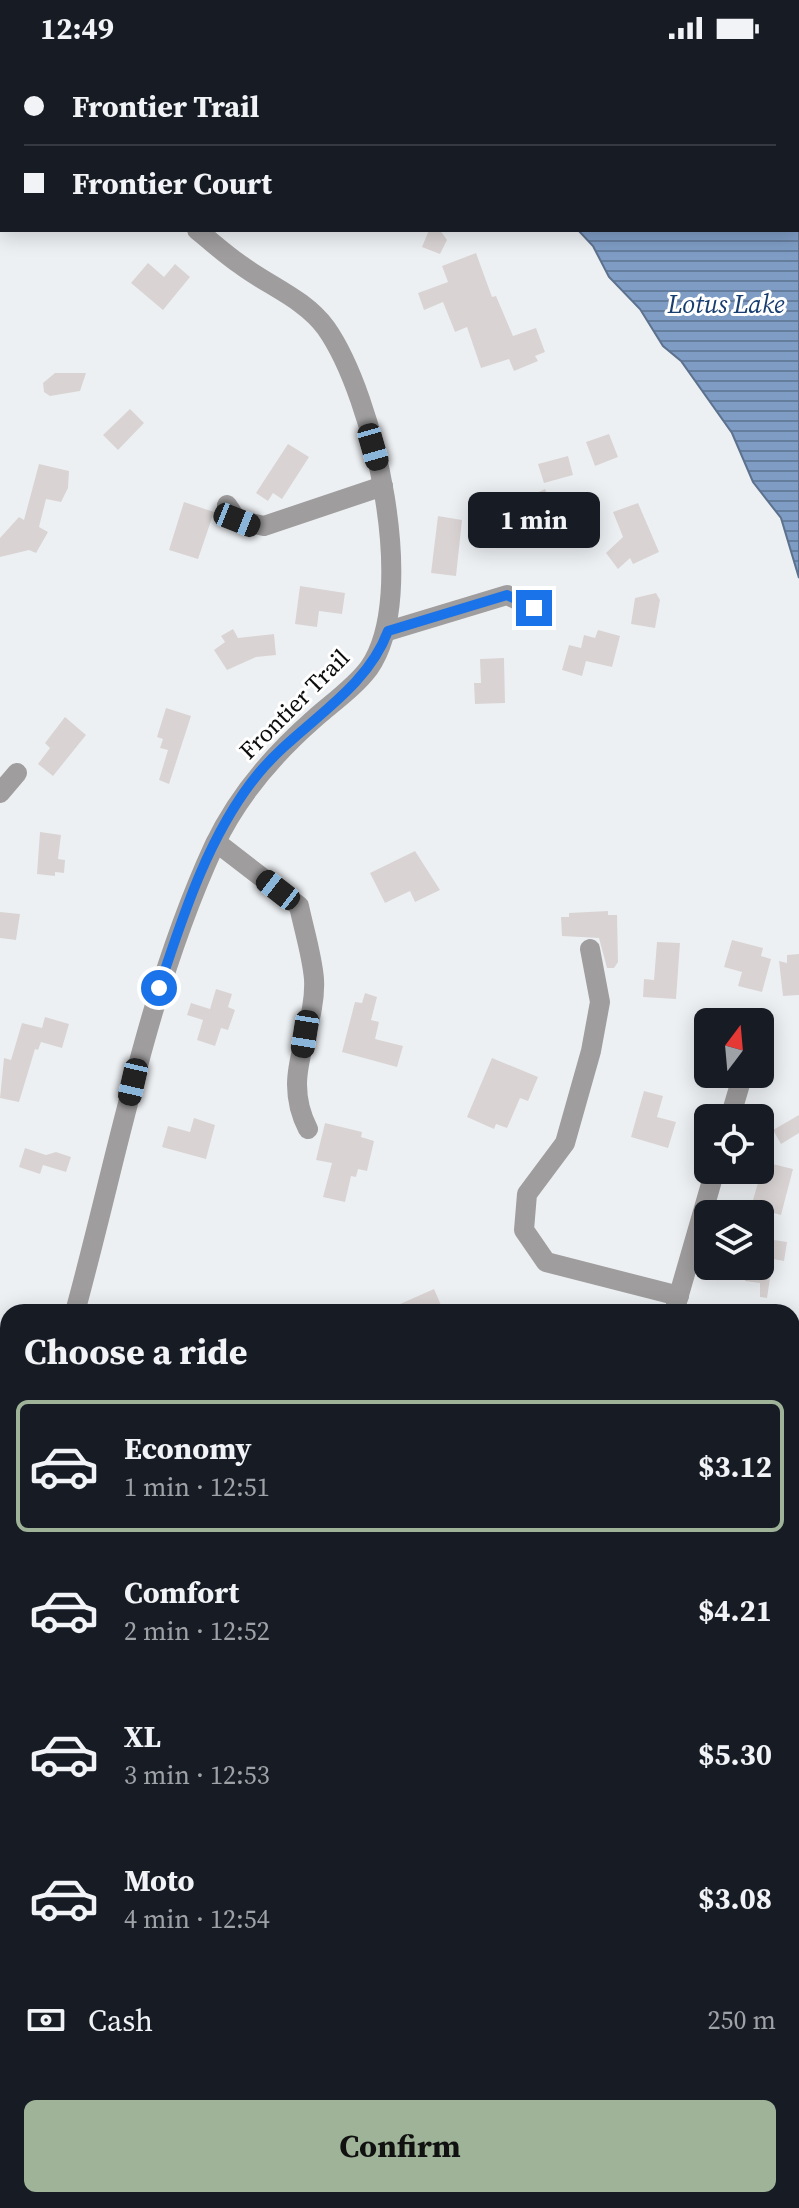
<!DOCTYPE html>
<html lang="en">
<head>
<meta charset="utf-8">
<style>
  :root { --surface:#171b24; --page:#20242c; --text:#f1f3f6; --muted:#9ea1a6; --line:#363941; --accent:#9eb397 }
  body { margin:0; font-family:"Source Serif 4",serif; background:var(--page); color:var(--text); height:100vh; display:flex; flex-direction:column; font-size:30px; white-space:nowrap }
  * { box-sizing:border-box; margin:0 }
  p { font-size:26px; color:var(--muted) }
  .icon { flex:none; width:44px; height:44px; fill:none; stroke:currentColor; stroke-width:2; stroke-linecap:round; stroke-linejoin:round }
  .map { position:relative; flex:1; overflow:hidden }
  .sheet { position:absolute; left:0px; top:1248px; width:800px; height:904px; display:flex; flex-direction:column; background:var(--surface); border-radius:24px 24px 0 0; box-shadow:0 4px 20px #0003 }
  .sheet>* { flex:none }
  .hud { position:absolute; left:0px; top:0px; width:800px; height:176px; box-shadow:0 4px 20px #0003; display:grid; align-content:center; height:176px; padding:0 24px; background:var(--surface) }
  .needle { width:52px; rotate:16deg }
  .tools { position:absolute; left:694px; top:952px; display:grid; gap:16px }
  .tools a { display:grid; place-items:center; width:80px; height:80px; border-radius:12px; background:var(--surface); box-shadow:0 4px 20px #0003; font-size:40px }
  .end { position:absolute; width:36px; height:36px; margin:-18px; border:10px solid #1a73e8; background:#fff; box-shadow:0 0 0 4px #fff }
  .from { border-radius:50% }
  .bubble { position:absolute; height:56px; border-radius:12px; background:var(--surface); box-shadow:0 4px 20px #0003; font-size:26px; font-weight:700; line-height:56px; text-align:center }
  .car { position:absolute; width:24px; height:48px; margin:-24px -12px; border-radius:10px; box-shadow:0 0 6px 2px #0007; background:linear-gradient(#222 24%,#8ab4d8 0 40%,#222 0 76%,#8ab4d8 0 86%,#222 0) }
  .hud b { display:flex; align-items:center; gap:28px; height:76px; font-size:30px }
  .hud b+b { border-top:2px solid var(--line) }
  .hud i { width:20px; height:20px; background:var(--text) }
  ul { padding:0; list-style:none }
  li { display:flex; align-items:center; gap:24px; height:132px; margin:0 16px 12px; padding:0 8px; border:4px solid transparent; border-radius:12px }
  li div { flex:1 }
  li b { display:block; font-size:30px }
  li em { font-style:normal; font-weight:700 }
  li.selected { border-color:var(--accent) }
  li>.icon { width:72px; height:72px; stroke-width:1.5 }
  h2 { padding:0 24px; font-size:36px; line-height:96px }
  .pay { display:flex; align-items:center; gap:20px; height:88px; padding:0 24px; font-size:30px }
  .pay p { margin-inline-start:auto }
  .action { display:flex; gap:16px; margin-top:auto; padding:16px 24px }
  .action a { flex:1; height:92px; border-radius:12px; background:var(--accent); color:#111; font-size:32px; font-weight:700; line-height:92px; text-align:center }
  .status { display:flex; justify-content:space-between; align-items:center; height:56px; padding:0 40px; background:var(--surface); direction:ltr }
  .status svg { height:22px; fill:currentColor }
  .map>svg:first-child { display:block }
  .grass { fill:url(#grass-dots) }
  .water { fill:url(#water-rules); stroke:#5c718d; stroke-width:2 }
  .building { fill:#d9d4d3 }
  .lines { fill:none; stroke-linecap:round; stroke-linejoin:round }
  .path { stroke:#a2a4a6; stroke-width:3; stroke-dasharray:8 4; stroke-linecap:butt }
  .minor { stroke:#9f9d9d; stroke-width:20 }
  .major { stroke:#5e5b5a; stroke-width:24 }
  .rail-casing { stroke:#3f4041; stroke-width:8 }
  .rail { stroke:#fff; stroke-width:5; stroke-dasharray:15; stroke-linecap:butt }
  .route { stroke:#1a73e8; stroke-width:10 }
  .labels { text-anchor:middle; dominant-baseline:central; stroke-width:6; stroke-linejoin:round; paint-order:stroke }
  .street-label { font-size:24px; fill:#0c0c0d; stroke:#fff }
  .water-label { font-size:26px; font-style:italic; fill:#173d71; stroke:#fff }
</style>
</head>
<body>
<div class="status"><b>12:49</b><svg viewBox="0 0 49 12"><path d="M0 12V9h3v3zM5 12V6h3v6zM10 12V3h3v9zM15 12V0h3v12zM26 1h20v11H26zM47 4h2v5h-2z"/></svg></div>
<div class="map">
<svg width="799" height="2152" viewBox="0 0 799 2152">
  <defs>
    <pattern id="grass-dots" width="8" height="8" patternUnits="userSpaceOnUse" patternTransform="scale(2)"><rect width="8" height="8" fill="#afc5a5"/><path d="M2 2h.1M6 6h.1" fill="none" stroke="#95a88d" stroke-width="1.8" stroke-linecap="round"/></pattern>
    <pattern id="water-rules" width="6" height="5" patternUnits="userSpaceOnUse" patternTransform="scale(2)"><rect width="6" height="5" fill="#7e9cc4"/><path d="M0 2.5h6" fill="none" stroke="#667e9e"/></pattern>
  </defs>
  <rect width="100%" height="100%" fill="#edf0f3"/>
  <g class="grass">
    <path d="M0,2057l8,2v85h620l-36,8h-592z"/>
    <path d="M792,2109l7,11v32h-106l-1,-8h100z"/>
  </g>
  <path class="water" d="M455,0h344v522l-18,-60 -28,-36 -21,-49 -51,-72 -18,-15 -23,-37 -31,-32 -16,-31 -15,-16h220v-172z"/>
  <g class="building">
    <path d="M429,174h11l7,10 -7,14 -18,-7z"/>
    <path d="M476,197l16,44 4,-1 17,40 23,-8 9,24 -10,4 3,5 -24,10 -5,-12 -28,9 -14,-41 -12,5 -12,-30 -19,8 -6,-17 30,-11 -6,-16z"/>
    <path d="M148,207l16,14 11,-13 15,13 -27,33 -32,-27z"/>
    <path d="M55,317h31l-6,18 -30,5 -6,-4 -1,-9z"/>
    <path d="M130,353l14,14 -26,27 -15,-15z"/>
    <path d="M609,378l9,23 -23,9 -9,-24z"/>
    <path d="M288,388l21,13 -27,42 -9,-6 -5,8 -12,-8z"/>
    <path d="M568,400l5,19 -29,8 -6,-19z"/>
    <path d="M39,408l30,7 -1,17 -7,14 -15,-3 -7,28 9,5 -12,21 -7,-3 -29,7v-19l19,-21 5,3z"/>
    <path d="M545,433l10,21 -36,17 2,5 -19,9 -12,-26z"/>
    <path d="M184,446l30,10 -16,47 -29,-9z"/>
    <path d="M638,447l21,49 -26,12 -3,-6 -12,11 -12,-16 17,-16 -10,-25z"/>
    <path d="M438,460l24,4 -6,56 -25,-3z"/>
    <path d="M300,530l45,7 -3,21 -23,-3 -2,16 -22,-3z"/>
    <path d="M656,537l4,7 -5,28 -24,-4 4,-26z"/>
    <path d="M233,573l5,9 36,-4 2,21 -20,2 -29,13 -13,-20 11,-8 -4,-6z"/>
    <path d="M598,574l22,6 -8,31 -26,-6 -4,15 -20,-6 7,-25 12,3 3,-13 11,3z"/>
    <path d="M504,602l1,45 -30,1 -1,-21h7l-1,-24z"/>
    <path d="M166,652l25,8 -22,68 -10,-4 9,-30 -8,-2 3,-9 -6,-2z"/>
    <path d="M65,661l21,18 -33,41 -15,-12 12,-16 -5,-5z"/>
    <path d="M40,776l21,3 -3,24 7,1 -1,13 -9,-1v4l-18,-2z"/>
    <path d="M415,795l25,39 -25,12 -5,-11 -25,12 -15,-30z"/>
    <path d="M608,855v4h9l1,47 -4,6h-7l-8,-30 -37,-2 -1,-19h8v-4z"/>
    <path d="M0,856l20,2 -4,26 -16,-2z"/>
    <path d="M732,884l31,8 -2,8 10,3 -9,33 -24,-6 4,-14 -18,-5z"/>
    <path d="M657,886l23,1 -4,56 -33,-2 1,-18 10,1z"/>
    <path d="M799,898v41l-16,1 -4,-35 8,2v-8z"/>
    <path d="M216,933l16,5 -4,13 7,3 -7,20 -7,-2 -6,18 -18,-6 6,-20 -16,-5 4,-12 19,6z"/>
    <path d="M365,937l12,4 -6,23 8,2 -4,17 28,7 -6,21 -55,-15 13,-50 7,1z"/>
    <path d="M45,961l24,7 -7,24 -21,-6 -3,8 -3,-1 -16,53 -19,-4 4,-40 7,2 11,-37 20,5z"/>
    <path d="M492,1002l46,19 -10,24 -8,-3 -13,30 -11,-4 -2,5 -27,-12z"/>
    <path d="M644,1035l19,5 -6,21 19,5 -8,26 -37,-11z"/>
    <path d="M799,1059v18l-18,11 -8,-14z"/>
    <path d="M194,1062l21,7 -9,34 -44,-12 6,-21 22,6z"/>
    <path d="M325,1067l37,9 -1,5 13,4 -7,30 -9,-2 -2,8 -5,-1 -6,26 -22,-5 9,-34 -16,-3z"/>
    <path d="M25,1092l21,7 10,-3 15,5 -5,15 -23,-7 -3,9 -21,-7z"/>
    <path d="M764,1106l29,7 -12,46 -30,-8z"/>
    <path d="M760,1182l27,4 -3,19 -11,-2 -6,39 -7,-1v-14l-15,-2 3,-15h12z"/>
    <path d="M434,1233l10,23h-62z"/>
  </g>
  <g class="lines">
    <path class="path" d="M0,2036l8,2"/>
    <g class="minor">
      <path d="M84,0l7,2"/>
      <path d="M157,2v-2"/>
      <path d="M227,449l10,15 27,6 119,-40"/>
      <path d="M388,575l119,-36 27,13"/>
      <path d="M0,737l17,-20"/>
      <path d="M216,786l83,64c5,24 13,49 15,73 3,53 -35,94 -6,150"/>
      <path d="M590,893l10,53 -9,49 -26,92 -38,51 -3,36 22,32 133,34"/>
      <path d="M730,1062l13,-44"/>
      <path d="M75,1256c43,-157 71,-318 139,-466 24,-51 59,-91 100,-127 18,-16 41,-32 55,-51 51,-72 5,-272 -43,-340 -21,-29 -57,-42 -85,-63 -15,-10 -29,-23 -44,-35"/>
      <path d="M674,1256l41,-142"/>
      <path d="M792,1457l7,-10"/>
      <path d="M0,1530l8,-29"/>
      <path d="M792,1549l7,2"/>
      <path d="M792,1732l7,-3"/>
      <path d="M0,1788l8,3"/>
      <path d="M792,1812l7,15"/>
      <path d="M0,2057l8,2"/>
      <path d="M0,2141l8,-1"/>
    </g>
    <g class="major">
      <path d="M792,1900l7,-3"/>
      <path d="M792,1934l7,-4"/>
      <path d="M792,2086l7,4"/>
      <path d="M636,2144v8"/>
      <path d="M668,2144l1,8"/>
    </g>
    <g class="rail-casing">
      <g id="rail">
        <path d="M792,2108l7,-1"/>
        <path d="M593,2152l35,-8"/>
      </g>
    </g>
    <use href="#rail" class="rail"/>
  </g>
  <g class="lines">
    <path class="route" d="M159,932c24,-73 50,-154 99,-214 41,-50 107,-81 130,-143l119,-36 27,13"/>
  </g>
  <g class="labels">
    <g class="street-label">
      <text transform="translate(294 648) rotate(-45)">Frontier Trail</text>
    </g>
    <g class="water-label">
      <text x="726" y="248">Lotus Lake</text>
    </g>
  </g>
</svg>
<div class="tools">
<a><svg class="needle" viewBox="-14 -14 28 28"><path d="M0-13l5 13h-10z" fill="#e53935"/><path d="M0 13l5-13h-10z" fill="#9ea1a6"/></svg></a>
<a><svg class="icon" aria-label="locate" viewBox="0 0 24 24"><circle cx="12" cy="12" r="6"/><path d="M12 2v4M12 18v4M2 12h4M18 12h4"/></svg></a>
<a><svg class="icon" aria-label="layers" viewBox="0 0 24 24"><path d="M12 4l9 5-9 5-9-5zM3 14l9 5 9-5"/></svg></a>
</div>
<i class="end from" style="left:159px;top:932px"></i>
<i class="end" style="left:534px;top:552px"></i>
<div class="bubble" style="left:468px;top:436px;width:132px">1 min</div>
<i class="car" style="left:373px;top:391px;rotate:164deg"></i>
<i class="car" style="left:237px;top:464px;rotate:112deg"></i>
<i class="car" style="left:278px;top:834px;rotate:308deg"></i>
<i class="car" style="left:305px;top:978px;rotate:189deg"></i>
<i class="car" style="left:133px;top:1026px;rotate:193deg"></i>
<div class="hud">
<b><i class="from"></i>Frontier Trail</b>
<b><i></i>Frontier Court</b>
</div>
<section class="sheet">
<h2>Choose a ride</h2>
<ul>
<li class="selected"><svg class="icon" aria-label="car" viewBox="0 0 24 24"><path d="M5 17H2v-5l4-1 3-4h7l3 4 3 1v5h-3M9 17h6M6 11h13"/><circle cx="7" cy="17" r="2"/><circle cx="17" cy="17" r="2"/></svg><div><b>Economy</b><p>1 min · 12:51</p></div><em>$3.12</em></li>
<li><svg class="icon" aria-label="car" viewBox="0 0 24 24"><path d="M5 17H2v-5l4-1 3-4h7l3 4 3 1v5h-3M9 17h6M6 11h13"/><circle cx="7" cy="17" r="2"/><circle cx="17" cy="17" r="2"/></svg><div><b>Comfort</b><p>2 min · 12:52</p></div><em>$4.21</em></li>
<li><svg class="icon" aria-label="car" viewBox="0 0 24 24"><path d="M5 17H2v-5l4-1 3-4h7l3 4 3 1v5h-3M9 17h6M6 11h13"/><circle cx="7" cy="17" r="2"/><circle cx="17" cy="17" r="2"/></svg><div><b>XL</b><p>3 min · 12:53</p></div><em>$5.30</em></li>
<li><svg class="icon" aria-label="car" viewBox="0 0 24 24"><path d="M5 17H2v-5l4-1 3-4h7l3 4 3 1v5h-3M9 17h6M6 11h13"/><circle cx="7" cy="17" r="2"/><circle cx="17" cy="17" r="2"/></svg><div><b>Moto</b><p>4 min · 12:54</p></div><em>$3.08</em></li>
</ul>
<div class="pay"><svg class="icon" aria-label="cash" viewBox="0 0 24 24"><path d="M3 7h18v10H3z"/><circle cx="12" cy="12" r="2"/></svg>Cash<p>250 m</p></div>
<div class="action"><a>Confirm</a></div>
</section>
</div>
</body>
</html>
